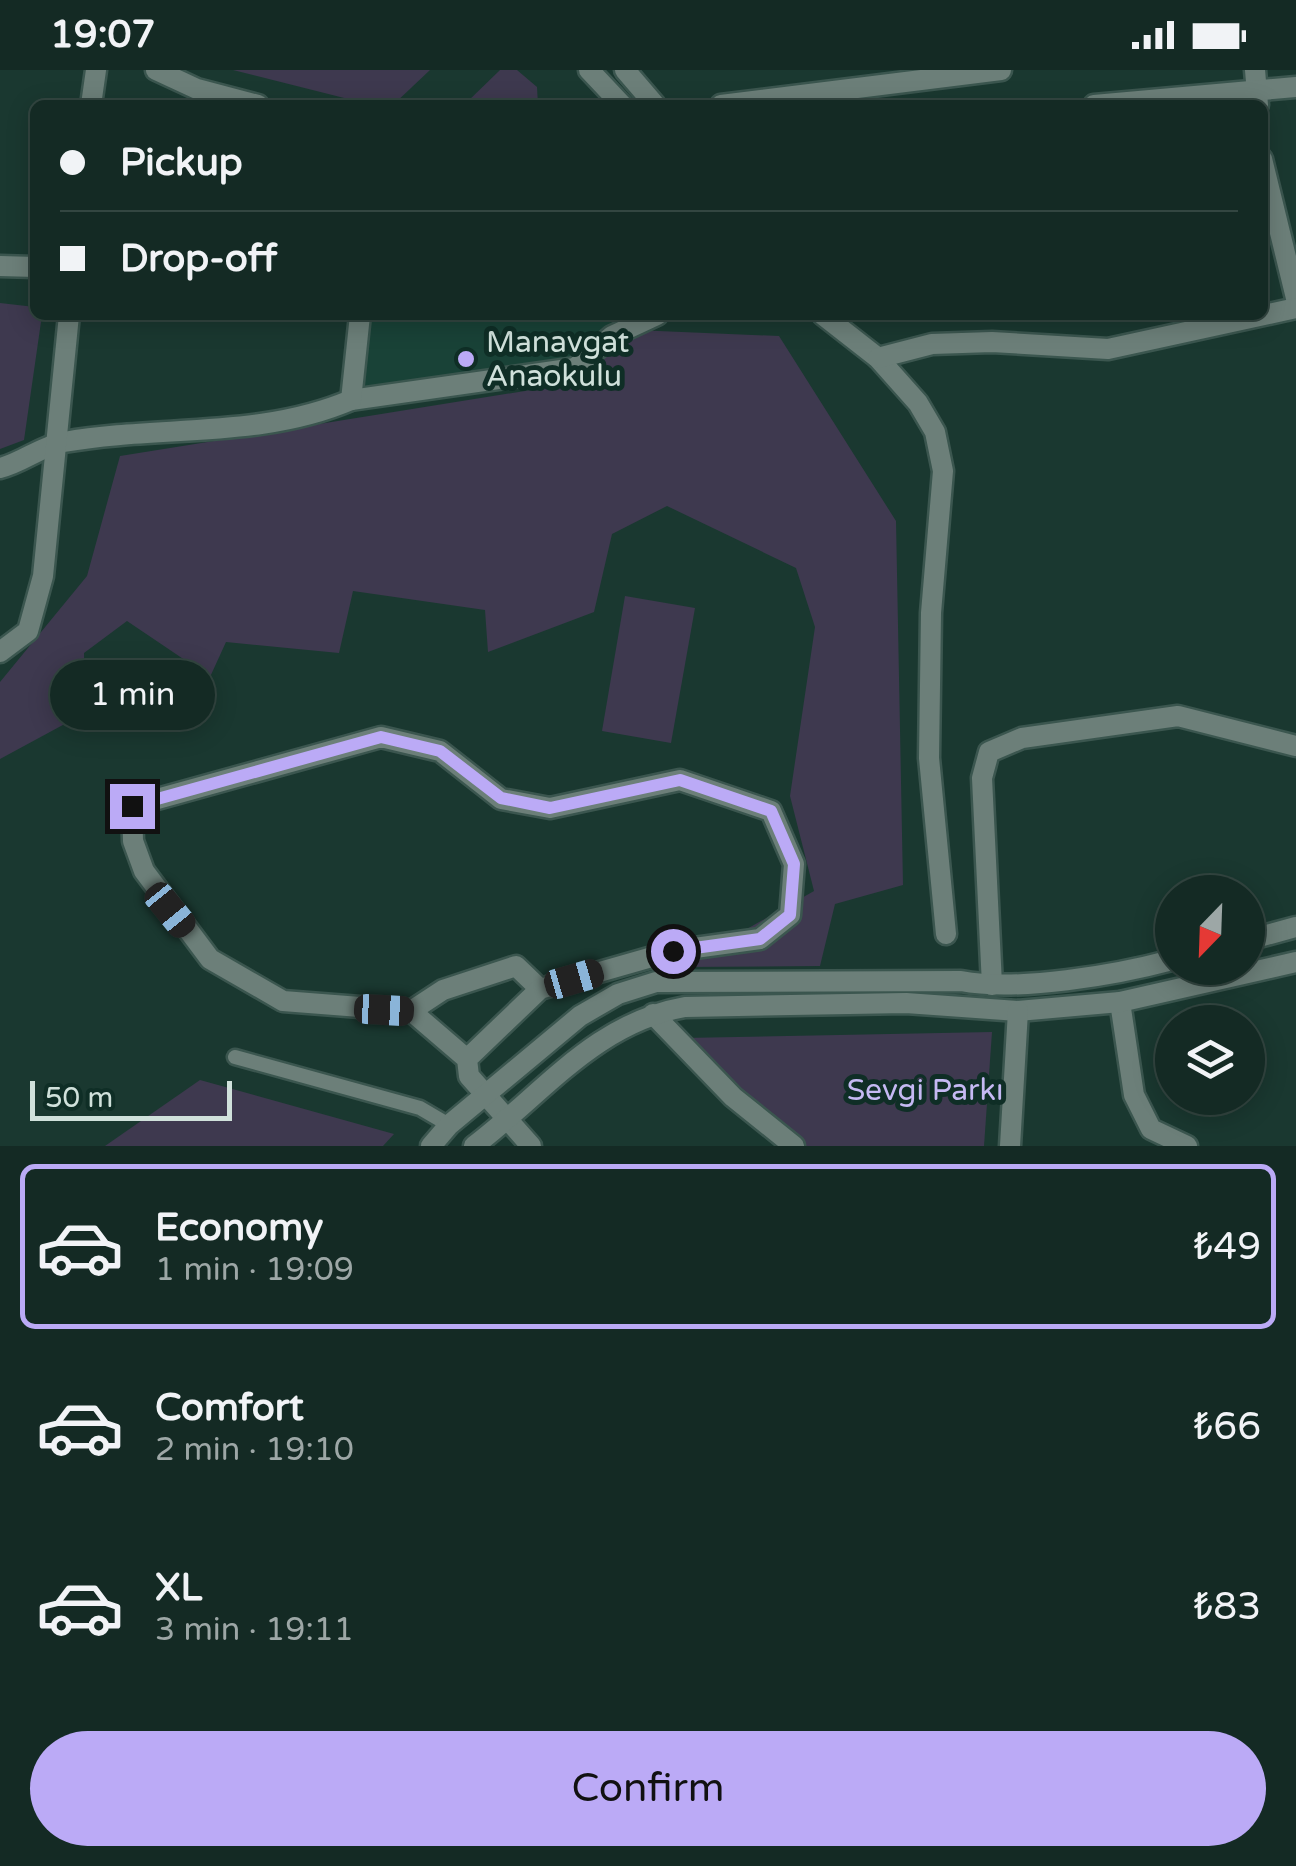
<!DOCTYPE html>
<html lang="en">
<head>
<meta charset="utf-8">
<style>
  :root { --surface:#142a24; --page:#1d322c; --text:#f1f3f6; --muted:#9da7a6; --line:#334641; --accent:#bbaaf6 }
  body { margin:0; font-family:"Varela Round",sans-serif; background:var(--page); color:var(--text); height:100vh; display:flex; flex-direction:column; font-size:38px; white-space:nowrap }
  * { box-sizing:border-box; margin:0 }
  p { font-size:32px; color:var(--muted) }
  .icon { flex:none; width:55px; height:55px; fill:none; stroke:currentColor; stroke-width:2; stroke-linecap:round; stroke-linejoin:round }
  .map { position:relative; height:1076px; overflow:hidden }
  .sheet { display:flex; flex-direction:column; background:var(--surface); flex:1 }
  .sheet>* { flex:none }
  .hud { position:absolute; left:30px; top:30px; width:1238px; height:220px; border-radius:15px; box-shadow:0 5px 25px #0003,0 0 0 2px var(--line); display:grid; align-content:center; height:220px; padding:0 30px; background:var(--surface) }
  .needle { width:65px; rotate:203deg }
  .buttons { position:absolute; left:1155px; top:805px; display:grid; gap:20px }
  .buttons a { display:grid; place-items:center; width:110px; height:110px; border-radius:50%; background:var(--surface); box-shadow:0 5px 25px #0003,0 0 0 2px var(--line); font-size:50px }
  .scale { position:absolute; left:30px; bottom:25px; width:202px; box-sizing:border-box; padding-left:10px; border:5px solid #d0e1db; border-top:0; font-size:28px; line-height:35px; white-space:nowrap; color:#d0e1db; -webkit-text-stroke:8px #0f2e26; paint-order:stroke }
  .end { position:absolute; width:45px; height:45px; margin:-22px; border:12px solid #bbaaf6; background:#111; box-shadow:0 0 0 5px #111 }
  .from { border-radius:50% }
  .bubble { position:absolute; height:70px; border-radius:35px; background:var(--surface); box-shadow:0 5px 25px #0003,0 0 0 2px var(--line); font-size:32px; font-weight:600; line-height:70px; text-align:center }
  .car { position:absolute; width:30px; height:60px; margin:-30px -15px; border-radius:12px; box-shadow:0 0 8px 2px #0007; background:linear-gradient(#222 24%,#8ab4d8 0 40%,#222 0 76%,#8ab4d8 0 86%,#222 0) }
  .hud b { display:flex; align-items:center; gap:35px; height:95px; font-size:38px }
  .hud b+b { border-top:2px solid var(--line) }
  .hud i { width:25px; height:25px; background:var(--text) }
  ul { padding:18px 0 0; list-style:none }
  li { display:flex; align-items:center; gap:30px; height:165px; margin:0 20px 15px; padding:0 10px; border:5px solid transparent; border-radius:15px }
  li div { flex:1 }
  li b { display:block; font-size:38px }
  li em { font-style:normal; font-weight:600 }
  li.on { border-color:var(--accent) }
  li>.icon { width:90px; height:90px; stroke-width:1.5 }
  .action { display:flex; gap:20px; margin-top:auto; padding:20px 30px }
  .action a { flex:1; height:115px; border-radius:60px; background:var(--accent); color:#111; font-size:40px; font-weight:600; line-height:115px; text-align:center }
  .status { display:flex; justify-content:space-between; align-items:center; height:70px; padding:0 50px; background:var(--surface); direction:ltr }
  .status svg { height:28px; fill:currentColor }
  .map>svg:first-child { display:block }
  .built { fill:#194237 }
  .green { fill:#3e394f }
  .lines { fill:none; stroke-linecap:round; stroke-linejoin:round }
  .service-casing { stroke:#3b564f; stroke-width:19 }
  .minor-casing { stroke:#3b564f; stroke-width:25 }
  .tertiary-casing { stroke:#3b564f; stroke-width:25 }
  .service { stroke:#6c7f79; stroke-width:14 }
  .minor { stroke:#6c7f79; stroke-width:20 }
  .tertiary { stroke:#6c7f79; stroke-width:20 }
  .route { stroke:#bbaaf6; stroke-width:12 }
  .poi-dot { fill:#bbaaf6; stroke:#0f2e26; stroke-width:4 }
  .labels { text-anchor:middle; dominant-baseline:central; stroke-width:10; stroke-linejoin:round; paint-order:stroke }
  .poi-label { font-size:30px; fill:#d0e1db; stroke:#0f2e26; text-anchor:start }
  .park-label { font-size:30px; fill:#c5b9f3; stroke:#0f2e26 }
</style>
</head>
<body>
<div class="status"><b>19:07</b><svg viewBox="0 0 49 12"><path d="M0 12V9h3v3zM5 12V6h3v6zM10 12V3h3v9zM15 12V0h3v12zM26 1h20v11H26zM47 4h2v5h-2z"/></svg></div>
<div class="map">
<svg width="1296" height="1076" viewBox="0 0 1296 1076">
  <rect width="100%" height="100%" fill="#1a3830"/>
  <path class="built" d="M370,245h248l-36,40 -220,42z"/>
  <g class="green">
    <path d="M233,0h197l-37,35h-21z"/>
    <path d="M500,0h17l20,17 1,18h-74z"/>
    <path d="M0,233l35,4v8h7l-18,125 -24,9z"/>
    <path d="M635,260l144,6 117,185 7,364 -68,19 -15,62 -140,1 134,-76 -24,-95 25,-169 -19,-59 -129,-62 -55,28 -18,78 -106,40 -3,-42 -132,-19 -14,62 -113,-11 -16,35 -83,-56 -43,32 1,60 -85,46v-77l87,-106 33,-120 448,-72z"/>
    <path d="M625,526l70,12 -24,135 -69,-12z"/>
    <path d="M992,962l-8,114h-180l-121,-108z"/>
    <path d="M200,1010l194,54 -11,12h-278z"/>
  </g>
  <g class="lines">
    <g class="service-casing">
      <path id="service" d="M235,987l185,51 29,17"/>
    </g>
    <g class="minor-casing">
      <g id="minor">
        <path d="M156,0l41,19 61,16"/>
        <path d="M1255,0l3,35"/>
        <path d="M91,35l5,-35"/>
        <path d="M721,35l280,-35"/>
        <path d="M1094,35l202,-18"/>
        <path d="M1262,89l34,139"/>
        <path d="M0,196l35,1"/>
        <path d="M823,245l55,43 40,45 17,29 8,39 -12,142 -2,145 17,176"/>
        <path d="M878,288l54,-14 60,-2 116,7 188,-41"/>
        <path d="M351,330l224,-32 37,-32 45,-21"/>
        <path d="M0,398c22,-5 41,-22 64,-26 96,-17 196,-3 287,-42l9,-85"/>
        <path d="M0,582l28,-21 15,-55 26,-261"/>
        <path d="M1248,870l48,-13"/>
        <path d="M992,915l-10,-207 7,-26 33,-14 156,-22 118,30"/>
        <path d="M1120,932l14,93 17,34 36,17"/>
        <path d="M411,941l32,-21 73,-24 24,23"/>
        <path d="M653,944l80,83 61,49"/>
        <path d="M467,989l73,-70 133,-38 87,-12 30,-24 4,-51 -23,-53 -91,-31 -130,28 -49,-9 -61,-48 -59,-14 -249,69 1,35 11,30 66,88 73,42 128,10 56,48 2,17 62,70"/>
        <path d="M431,1076l18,-21 131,-109 38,-22 38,-12 305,-1c57,11 155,-6 211,-21"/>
        <path d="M474,1076c70,-53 121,-123 211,-139l221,-4 112,8 102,-9 176,-40"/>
        <path d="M1010,1076l8,-135"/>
      </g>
    </g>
    <g class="tertiary-casing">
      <g id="tertiary">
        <path d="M589,0l33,35"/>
        <path d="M625,0l30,35"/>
      </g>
    </g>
    <use href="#service" class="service"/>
    <use href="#minor" class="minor"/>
    <use href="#tertiary" class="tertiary"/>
  </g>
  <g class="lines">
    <path class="route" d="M132,736l249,-69 59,14 61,47 49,10 130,-28 91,31 23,53 -4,51 -30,24 -87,12"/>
  </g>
  <circle class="poi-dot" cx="466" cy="289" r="10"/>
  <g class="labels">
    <g class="poi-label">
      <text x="486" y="272">Manavgat<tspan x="486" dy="34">Anaokulu</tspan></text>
    </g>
    <g class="park-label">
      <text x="925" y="1020">Sevgi Parkı</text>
    </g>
  </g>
</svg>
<div class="buttons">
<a><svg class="needle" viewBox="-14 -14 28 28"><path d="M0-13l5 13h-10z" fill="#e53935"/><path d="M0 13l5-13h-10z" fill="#9da7a6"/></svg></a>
<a><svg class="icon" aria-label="layers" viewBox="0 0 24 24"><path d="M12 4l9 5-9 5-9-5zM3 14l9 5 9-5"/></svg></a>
</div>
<div class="scale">50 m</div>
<i class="end from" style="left:673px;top:881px"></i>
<i class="end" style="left:132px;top:736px"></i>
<div class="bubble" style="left:50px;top:590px;width:165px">1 min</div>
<i class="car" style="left:170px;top:840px;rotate:141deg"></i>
<i class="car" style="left:574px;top:909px;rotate:74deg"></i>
<i class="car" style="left:384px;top:940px;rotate:93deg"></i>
<div class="hud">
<b><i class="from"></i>Pickup</b>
<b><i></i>Drop-off</b>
</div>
</div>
<section class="sheet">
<ul>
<li class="on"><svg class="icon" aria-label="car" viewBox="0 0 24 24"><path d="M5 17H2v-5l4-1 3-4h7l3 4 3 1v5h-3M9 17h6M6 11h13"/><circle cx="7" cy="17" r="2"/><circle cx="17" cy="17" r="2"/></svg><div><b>Economy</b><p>1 min · 19:09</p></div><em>₺49</em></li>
<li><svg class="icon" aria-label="car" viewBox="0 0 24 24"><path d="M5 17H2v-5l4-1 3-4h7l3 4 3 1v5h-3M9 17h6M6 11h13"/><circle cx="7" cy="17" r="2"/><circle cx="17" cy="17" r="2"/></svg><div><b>Comfort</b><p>2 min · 19:10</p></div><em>₺66</em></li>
<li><svg class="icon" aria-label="car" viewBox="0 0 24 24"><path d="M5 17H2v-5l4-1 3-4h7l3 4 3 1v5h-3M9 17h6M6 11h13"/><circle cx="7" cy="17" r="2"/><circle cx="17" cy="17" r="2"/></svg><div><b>XL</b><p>3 min · 19:11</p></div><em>₺83</em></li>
</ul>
<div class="action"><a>Confirm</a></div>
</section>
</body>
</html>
